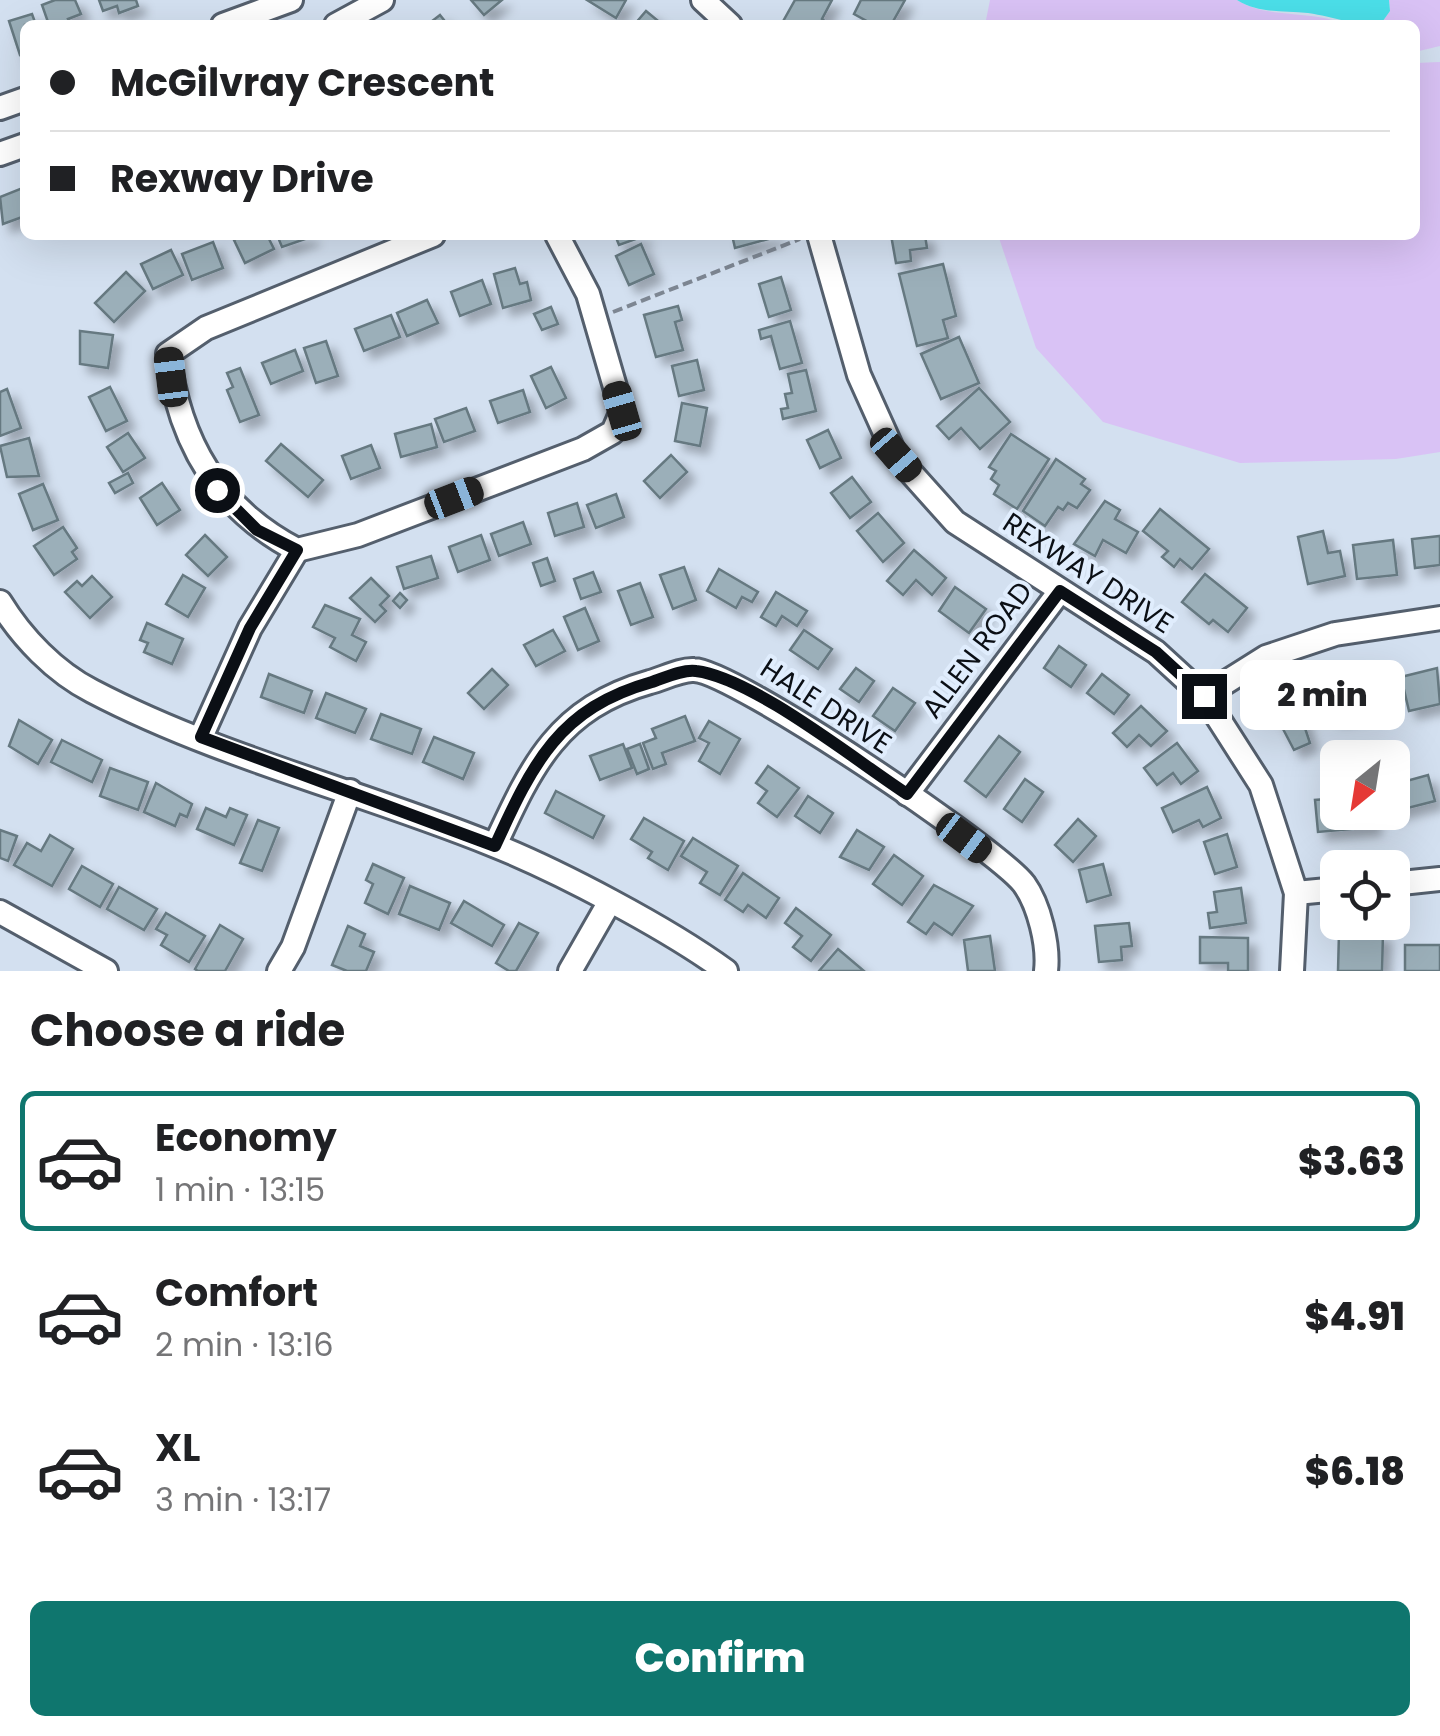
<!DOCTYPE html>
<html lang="en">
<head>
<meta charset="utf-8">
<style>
  :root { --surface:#fff; --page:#f2f2f2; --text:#202124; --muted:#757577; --line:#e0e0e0; --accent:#0f766e }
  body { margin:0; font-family:Poppins,sans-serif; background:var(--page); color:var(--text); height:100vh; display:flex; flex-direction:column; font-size:38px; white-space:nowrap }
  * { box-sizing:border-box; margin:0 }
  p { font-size:32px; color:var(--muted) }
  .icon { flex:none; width:55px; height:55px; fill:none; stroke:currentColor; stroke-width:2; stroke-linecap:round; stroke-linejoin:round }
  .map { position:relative; height:971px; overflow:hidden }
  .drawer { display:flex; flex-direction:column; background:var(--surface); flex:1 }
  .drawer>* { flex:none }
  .banner { position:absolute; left:20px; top:20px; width:1400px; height:220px; border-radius:15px; box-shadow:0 10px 40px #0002; display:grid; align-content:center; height:220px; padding:0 30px; background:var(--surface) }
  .needle { width:65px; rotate:210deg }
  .tools { position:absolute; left:1320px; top:740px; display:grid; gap:20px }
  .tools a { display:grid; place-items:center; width:90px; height:90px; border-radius:15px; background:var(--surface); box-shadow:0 10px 40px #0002; font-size:50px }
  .end { position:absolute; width:45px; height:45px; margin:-22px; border:12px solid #0b0f15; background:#fff; box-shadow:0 0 0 5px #fff }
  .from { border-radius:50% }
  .bubble { position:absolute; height:70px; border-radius:15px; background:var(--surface); box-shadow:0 10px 40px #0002; font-size:32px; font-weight:800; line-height:70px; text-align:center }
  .car { position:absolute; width:30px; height:60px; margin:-30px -15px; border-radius:12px; box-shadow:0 0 8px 2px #0007; background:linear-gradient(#222 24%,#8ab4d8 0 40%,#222 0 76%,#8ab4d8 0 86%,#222 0) }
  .banner b { display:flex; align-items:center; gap:35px; height:95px; font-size:38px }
  .banner b+b { border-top:2px solid var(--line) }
  .banner i { width:25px; height:25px; background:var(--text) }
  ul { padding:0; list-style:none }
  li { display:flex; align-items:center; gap:30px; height:140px; margin:0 20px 15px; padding:0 10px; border:5px solid transparent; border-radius:15px }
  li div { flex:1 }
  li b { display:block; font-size:38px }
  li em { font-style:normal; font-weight:800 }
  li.selected { border-color:var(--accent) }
  li>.icon { width:90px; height:90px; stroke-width:1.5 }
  h2 { padding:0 30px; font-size:45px; line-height:120px }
  .action { display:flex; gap:20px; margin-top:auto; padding:20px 30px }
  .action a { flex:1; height:115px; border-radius:15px; background:var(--accent); color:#fff; font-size:40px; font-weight:800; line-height:115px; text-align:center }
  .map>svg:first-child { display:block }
  .green { fill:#d9c2f5 }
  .water { fill:#4bdfe9 }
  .building { fill:#9bafb9; stroke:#667981; stroke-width:2.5; filter:url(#shadow) }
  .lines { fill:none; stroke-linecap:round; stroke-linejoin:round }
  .minor-casing { stroke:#545f6d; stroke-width:28 }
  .path { stroke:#7d8692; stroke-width:4; stroke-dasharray:10 5; stroke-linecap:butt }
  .minor { stroke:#fff; stroke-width:22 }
  .route { stroke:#0b0f15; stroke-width:12 }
  .labels { text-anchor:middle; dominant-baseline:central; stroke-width:8; stroke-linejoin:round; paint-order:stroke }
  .street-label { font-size:28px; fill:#0b0f15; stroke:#e0edfd }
</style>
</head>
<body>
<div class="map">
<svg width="1440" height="971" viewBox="0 0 1440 971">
  <defs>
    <filter id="shadow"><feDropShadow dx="8" dy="8" stdDeviation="5" flood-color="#0004"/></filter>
  </defs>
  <rect width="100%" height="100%" fill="#d3e0f0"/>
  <g class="green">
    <path d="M990,0h247c32,20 74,9 109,25h-361z"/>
    <path d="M1389,0h51v46l-25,6v-27h-35l10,-14z"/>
    <path d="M1440,62v390l-44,7 -156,4 -137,-41 -67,-74 -38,-113h417v-172z"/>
  </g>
  <path class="water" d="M1237,0h152l1,11 -10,14c-29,0 -45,-8 -72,-12 -25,-3 -49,1 -71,-13z"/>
  <g class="building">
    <path d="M55,0h20l6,14 -13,5 3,6h-22l-7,-20z"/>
    <path d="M99,0h37l2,6 -19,7 -2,-7 -14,5z"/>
    <path d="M471,0h31l-18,15z"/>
    <path d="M587,0h39l-10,18z"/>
    <path d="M795,0h37l-10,19 8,6h-49z"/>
    <path d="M861,0h44l-14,25h-17l-20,-11z"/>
    <path d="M646,11l17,14h-29z"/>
    <path d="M32,14l4,11h-11v29l-5,1 -11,-34z"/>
    <path d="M440,15l8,10h-21z"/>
    <path d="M25,187v29l-22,8 -3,-27z"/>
    <path d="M244,235h23l7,14 -29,14 -11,-23z"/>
    <path d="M277,235h33l1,2 -29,10z"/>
    <path d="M615,235h29v1l-25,9z"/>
    <path d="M732,235h44v2l-41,11z"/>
    <path d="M891,235h34l2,13 -17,2 1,11 -15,2z"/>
    <path d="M213,242l10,26 -31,12 -10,-26z"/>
    <path d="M641,244l13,30 -25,11 -13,-29z"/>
    <path d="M171,250l12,25 -30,14 -12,-25z"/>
    <path d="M943,264l13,52 -13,4 5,18 -31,8 -18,-72z"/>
    <path d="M515,268l5,16 7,-2 4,18 -28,8 -9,-34z"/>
    <path d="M126,272l19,19 -31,31 -19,-19z"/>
    <path d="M781,277l10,33 -22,7 -10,-33z"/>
    <path d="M482,280l9,24 -31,12 -9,-24z"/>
    <path d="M427,300l11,23 -31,13 -10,-23z"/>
    <path d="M678,306l4,14 -7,2 8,28 -27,7 -12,-42z"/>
    <path d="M551,307l7,17 -16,6 -8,-16z"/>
    <path d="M391,315l9,22 -36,14 -9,-22z"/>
    <path d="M790,321l12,42 -22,6 -9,-33 -10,3 -2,-9z"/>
    <path d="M80,331l33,4 -5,33 -28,-4z"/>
    <path d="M959,337l20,46 -38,16 -20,-45z"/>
    <path d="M326,341l12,35 -22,7 -12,-35z"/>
    <path d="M295,350l8,21 -32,13 -9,-21z"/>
    <path d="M697,360l7,30 -25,6 -7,-30z"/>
    <path d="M551,367l15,31 -20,10 -15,-32z"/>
    <path d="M240,368l19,47 -19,7 -13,-32 6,-3 -6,-14z"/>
    <path d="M806,370l10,41 -33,8 -2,-10 7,-1 -3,-14 7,-1 -4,-19z"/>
    <path d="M110,387l17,34 -21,10 -17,-34z"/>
    <path d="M979,388l31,34 -30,27 -19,-21 -12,11 -12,-13z"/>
    <path d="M7,389l14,39 -21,8v-44z"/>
    <path d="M523,390l7,22 -32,11 -8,-22z"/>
    <path d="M682,403l25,5 -7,38 -25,-5z"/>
    <path d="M466,408l9,23 -31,11 -9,-23z"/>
    <path d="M431,424l6,23 -36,10 -6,-23z"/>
    <path d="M828,430l13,28 -21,10 -13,-28z"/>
    <path d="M128,433l17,25 -22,14 -16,-25z"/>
    <path d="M1011,434l38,25 -32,50 -23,-15 5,-9 -8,-6 5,-8 -7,-4z"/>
    <path d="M29,438l10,38 -32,1 -7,-31z"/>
    <path d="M281,444l42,36 -15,17 -42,-36z"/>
    <path d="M371,445l9,23 -29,11 -9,-23z"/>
    <path d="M671,455l16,17 -27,26 -16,-17z"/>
    <path d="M1056,459l29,20 -4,5 9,6 -13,18 -9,-5 -5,7 -5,-3 -13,19 -22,-15z"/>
    <path d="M128,473l5,10 -18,10 -6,-10z"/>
    <path d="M852,477l19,25 -21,16 -19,-25z"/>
    <path d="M162,483l18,27 -23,15 -17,-27z"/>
    <path d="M43,484l15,36 -25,10 -14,-36z"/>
    <path d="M616,494l8,23 -28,11 -9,-23z"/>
    <path d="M1105,501l15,9 -5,9 23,13 -12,21 -23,-13 -8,16 -21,-12z"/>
    <path d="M577,503l7,24 -29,9 -7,-23z"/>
    <path d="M1160,509l49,40 -17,20 -12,-10 -6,8 -12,-10 6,-6 -25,-20z"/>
    <path d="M878,513l26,30 -21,19 -26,-31z"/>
    <path d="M523,522l8,22 -32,12 -8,-22z"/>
    <path d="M63,527l14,21 -5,4 5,7 -23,16 -20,-29z"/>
    <path d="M1323,531l5,22 12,-2 5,25 -37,8 -10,-47z"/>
    <path d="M205,535l22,22 -19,19 -22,-21z"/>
    <path d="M481,535l9,25 -32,12 -9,-25z"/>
    <path d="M1440,536v29l-25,3 -3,-29z"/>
    <path d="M1393,540l4,35 -40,4 -4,-34z"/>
    <path d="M914,550l32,28 -14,17 -16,-15 -13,15 -16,-14z"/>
    <path d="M431,556l7,22 -34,11 -7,-22z"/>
    <path d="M547,558l8,23 -14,5 -8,-23z"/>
    <path d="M684,567l12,33 -23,9 -13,-34z"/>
    <path d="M719,569l39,23 -6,10 -10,-5 -6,11 -29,-17z"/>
    <path d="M593,572l8,20 -20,7 -7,-20z"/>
    <path d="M1205,574l42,34 -19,24 -15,-12 -4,4 -27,-22z"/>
    <path d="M183,575l22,13 -17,29 -22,-13z"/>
    <path d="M92,576l20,21 -22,21 -25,-26 12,-11 5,5z"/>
    <path d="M371,578l18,18 -9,9 6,6 -11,11 -25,-24z"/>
    <path d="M640,583l13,34 -22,8 -13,-34z"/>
    <path d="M955,587l31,22 -17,24 -30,-22z"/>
    <path d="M776,592l31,19 -10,15 -15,-10 -6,10 -15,-9z"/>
    <path d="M400,593l7,7 -7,8 -7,-7z"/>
    <path d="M325,605l35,14 -8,16 14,7 -10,19 -26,-14 5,-9 -22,-11z"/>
    <path d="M585,608l14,33 -21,9 -14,-33z"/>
    <path d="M147,623l36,16 -11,25 -28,-12 4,-9 -8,-3z"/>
    <path d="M553,630l12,21 -29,15 -12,-21z"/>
    <path d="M804,630l28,19 -14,20 -28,-19z"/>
    <path d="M1059,646l27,19 -15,22 -27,-19z"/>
    <path d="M856,668l18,13 -15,21 -19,-13z"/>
    <path d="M1437,668l3,36 -31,7 -8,-34z"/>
    <path d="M492,669l16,16 -24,24 -16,-16z"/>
    <path d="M269,674l43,17 -8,22 -43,-16z"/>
    <path d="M1102,674l27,21 -15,19 -27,-21z"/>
    <path d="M1372,680l6,28 -44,9 -6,-28z"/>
    <path d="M893,688l22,15 -20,28 -22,-15z"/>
    <path d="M326,693l40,16 -11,24 -39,-15z"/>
    <path d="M1284,701l5,10 9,-4 12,36 -16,7 -23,-44z"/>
    <path d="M1141,706l26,25 -16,15 -12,-11 -12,12 -14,-14z"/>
    <path d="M381,714l40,15 -9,25 -41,-15z"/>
    <path d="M685,716l10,25 -33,12 4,11 -13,5 -10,-26 13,-5 -4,-9z"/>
    <path d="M19,720l33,20 -14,24 -29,-18z"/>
    <path d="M709,721l31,18 -20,35 -21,-13 10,-18 -10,-5z"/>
    <path d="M999,736l21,16 -34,45 -21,-16z"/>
    <path d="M434,737l40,16 -11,26 -40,-17z"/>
    <path d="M62,740l40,20 -10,22 -41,-20z"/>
    <path d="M1177,743l21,28 -17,13 -8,-11 -16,12 -13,-17z"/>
    <path d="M623,744l9,24 -32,12 -10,-24z"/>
    <path d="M640,744l9,25 -12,5 -10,-25z"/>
    <path d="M768,766l31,22 -22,29 -19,-14 9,-12 -11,-8z"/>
    <path d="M110,768l38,14 -10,28 -38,-14z"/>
    <path d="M1428,775l7,26 -43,11v-27z"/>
    <path d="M1025,779l18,13 -21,30 -18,-13z"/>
    <path d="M156,783l36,21 -5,13 -7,-3 -5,12 -31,-14z"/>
    <path d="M1207,787l14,31 -18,9 -4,-7 -26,12 -11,-24z"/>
    <path d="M556,791l48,25 -11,22 -48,-25z"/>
    <path d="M808,796l25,17 -13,20 -25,-17z"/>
    <path d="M1338,798v14h33l2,15 -55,5 -3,-32z"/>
    <path d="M206,808l20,9 4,-9 17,7 -13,30 -37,-16z"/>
    <path d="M644,818l40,23 -16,29 -20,-12 4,-6 -21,-13z"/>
    <path d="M1078,819l18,17 -23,26 -18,-17z"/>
    <path d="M258,820l21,8 -17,43 -22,-8z"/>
    <path d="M0,830l17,6 -9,25 -8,-3z"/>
    <path d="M857,830l27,17 -15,23 -29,-13z"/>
    <path d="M1227,834l10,33 -22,7 -11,-32z"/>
    <path d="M50,835l23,14 -21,37 -38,-21 13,-22 14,8z"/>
    <path d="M693,838l45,28 -18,29 -20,-12 7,-11 -26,-16z"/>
    <path d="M894,855l29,21 -21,29 -29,-21z"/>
    <path d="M373,864l31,14 -16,36 -23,-11 8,-19 -7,-4z"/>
    <path d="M1103,864l8,31 -24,7 -8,-32z"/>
    <path d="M82,866l31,18 -13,23 -31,-18z"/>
    <path d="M743,873l36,25 -13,20 -18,-13 -5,7 -18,-12z"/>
    <path d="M934,885l39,21 -21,29 -18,-12 -8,11 -18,-12z"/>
    <path d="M410,886l40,17 -11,27 -40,-16z"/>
    <path d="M119,887l38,22 -13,21 -37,-21z"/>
    <path d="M1241,888l5,35 -36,5 -2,-15 9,-1 -3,-20z"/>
    <path d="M464,901l40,24 -12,21 -41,-23z"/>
    <path d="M796,908l35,27 -20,26 -18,-14 9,-11 -17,-13z"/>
    <path d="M166,913l39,23 -16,26 -28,-17 6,-10 -11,-6z"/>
    <path d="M519,923l19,10 -22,38h-7l-13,-8z"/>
    <path d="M1129,923l3,23 -11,1 1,13 -23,2 -4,-36z"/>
    <path d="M220,925l23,14 -18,32h-27l-3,-2z"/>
    <path d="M348,926l17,8 -5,12 14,6 -8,19h-19l-15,-6z"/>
    <path d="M1339,933l44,1 -1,37h-44z"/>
    <path d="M990,936l5,35h-27l-4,-31z"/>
    <path d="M1200,937l48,1v33h-20v-8h-28z"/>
    <rect x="1405" y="945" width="35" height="26"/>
    <path d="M838,949l26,22h-45z"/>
  </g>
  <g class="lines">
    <g class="minor-casing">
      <g id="minor">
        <path d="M703,0l27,25"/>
        <path d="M223,25l68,-25"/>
        <path d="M336,25l46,-25"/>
        <path d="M0,108l25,-9"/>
        <path d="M0,154l25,-9"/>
        <path d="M433,235l-227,93 -38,26c11,88 50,155 129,196l61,-15 225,-86 30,-17 9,-21 -34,-117 -31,-59"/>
        <path d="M819,235l40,140 36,80 60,67 201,130 48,44 57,89 35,108 -4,78"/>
        <path d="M0,602c22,36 55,70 92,89 126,66 268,100 399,153 68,27 176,84 235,127"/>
        <path d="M1204,696l62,-39 69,-23 105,-16"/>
        <path d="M201,737l49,-109 47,-78"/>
        <path d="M907,794l153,-203"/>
        <path d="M495,845c37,-80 63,-137 155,-163 12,-3 31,-13 44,-12 40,1 302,178 330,214 15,21 25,61 22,87"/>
        <path d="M1392,884l48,-5"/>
        <path d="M1296,893l42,-4"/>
        <path d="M0,912l106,59"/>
        <path d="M279,971l14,-24 57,-156"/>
        <path d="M570,971l39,-68"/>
      </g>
    </g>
    <path class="path" d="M613,312l187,-73"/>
    <use href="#minor" class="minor"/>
  </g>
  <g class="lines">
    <path class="route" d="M217,490l40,40 40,20 -47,78 -49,109 294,109c38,-83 64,-138 157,-164 12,-4 31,-13 44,-11 57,7 159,89 211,123l153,-203 96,61 48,44"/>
  </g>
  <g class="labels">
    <g class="street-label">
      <text transform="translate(1088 573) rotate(33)">REXWAY DRIVE</text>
      <text transform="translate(977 650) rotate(-53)">ALLEN ROAD</text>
      <text transform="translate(826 706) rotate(33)">HALE DRIVE</text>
    </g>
  </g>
</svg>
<div class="tools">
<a><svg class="needle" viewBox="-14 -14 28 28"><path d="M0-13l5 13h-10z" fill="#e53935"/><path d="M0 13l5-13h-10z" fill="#757577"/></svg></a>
<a><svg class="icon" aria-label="locate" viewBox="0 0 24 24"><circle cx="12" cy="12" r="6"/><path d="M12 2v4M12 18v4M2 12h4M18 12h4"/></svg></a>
</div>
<i class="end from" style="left:217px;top:490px"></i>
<i class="end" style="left:1204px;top:696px"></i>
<div class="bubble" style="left:1240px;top:660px;width:165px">2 min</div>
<i class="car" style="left:171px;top:377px;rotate:353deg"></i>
<i class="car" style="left:622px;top:411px;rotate:344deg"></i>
<i class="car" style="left:896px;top:455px;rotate:139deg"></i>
<i class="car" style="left:454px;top:498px;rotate:69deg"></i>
<i class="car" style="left:964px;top:838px;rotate:127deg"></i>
<div class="banner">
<b><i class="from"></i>McGilvray Crescent</b>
<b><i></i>Rexway Drive</b>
</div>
</div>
<section class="drawer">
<h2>Choose a ride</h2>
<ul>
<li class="selected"><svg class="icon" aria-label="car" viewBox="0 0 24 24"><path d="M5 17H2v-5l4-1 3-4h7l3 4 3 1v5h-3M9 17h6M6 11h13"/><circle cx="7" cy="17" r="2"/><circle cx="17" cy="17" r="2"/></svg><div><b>Economy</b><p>1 min · 13:15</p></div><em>$3.63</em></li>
<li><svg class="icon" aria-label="car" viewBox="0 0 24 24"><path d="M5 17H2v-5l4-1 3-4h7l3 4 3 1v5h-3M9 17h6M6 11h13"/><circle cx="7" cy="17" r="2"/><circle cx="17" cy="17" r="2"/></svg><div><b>Comfort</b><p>2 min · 13:16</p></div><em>$4.91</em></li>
<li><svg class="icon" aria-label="car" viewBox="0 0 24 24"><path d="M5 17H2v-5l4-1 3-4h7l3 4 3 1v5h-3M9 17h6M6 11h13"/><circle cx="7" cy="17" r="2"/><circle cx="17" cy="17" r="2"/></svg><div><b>XL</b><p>3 min · 13:17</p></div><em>$6.18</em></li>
</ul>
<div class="action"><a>Confirm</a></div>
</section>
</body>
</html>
